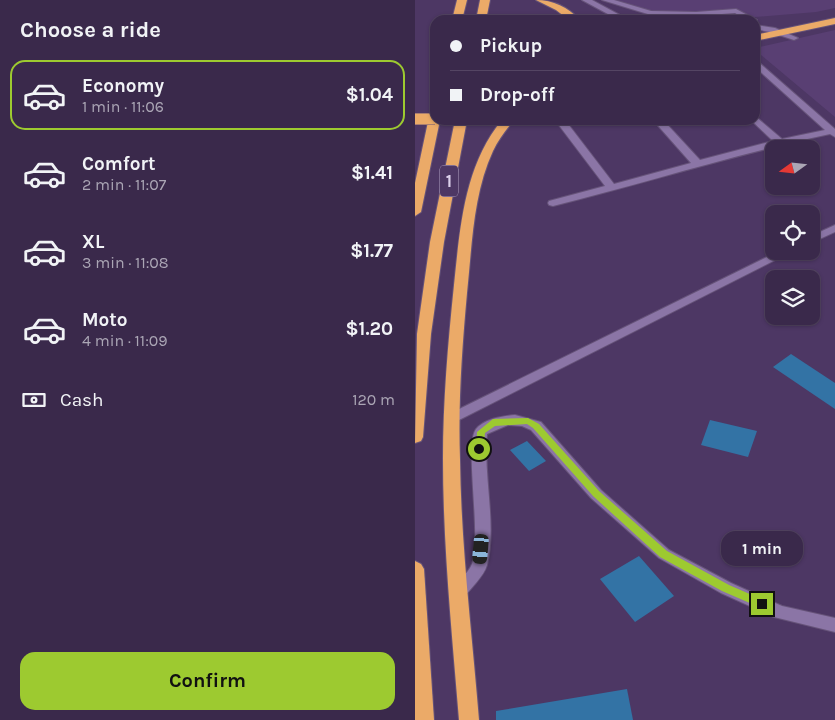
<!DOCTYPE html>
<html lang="en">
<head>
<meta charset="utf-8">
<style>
  :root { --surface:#3a294b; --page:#413152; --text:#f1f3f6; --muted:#aba6b5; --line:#544563; --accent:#9dca30 }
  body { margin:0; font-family:Karla,sans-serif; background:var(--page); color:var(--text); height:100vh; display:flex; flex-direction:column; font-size:19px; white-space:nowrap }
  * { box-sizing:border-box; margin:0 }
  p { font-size:16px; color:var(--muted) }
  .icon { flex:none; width:28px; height:28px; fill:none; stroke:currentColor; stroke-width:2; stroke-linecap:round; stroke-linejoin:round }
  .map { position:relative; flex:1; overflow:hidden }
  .drawer { display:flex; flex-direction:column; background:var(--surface); width:415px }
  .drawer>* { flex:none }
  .hud { position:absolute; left:15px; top:15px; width:330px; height:110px; border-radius:15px; box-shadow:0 1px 4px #0004,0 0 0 1px var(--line); display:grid; align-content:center; height:110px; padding:0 20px; background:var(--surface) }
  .needle { width:32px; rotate:255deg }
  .fabs { position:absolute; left:350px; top:140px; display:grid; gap:10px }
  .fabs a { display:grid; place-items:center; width:55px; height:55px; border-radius:10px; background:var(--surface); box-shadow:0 1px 4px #0004,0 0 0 1px var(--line); font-size:25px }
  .end { position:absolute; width:22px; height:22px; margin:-11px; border:6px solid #9dca30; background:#111; box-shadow:0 0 0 2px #111 }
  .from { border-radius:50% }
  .bubble { position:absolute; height:35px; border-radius:15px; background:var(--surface); box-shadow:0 1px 4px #0004,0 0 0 1px var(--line); font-size:16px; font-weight:700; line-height:35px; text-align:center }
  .car { position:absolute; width:15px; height:30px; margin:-15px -8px; border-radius:6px; box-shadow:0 0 4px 1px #0007; background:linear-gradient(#222 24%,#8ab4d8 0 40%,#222 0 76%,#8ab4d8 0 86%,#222 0) }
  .hud b { display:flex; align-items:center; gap:18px; height:48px; font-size:19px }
  .hud b+b { border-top:1px solid var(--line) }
  .hud i { width:12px; height:12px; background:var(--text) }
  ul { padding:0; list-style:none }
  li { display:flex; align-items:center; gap:15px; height:70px; margin:0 10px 8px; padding:0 10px; border:2px solid transparent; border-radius:15px }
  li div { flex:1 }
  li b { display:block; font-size:19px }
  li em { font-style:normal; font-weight:700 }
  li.on { border-color:var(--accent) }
  li>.icon { width:45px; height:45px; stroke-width:1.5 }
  h2 { padding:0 20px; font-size:22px; line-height:60px }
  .pay { display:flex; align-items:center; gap:12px; height:55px; padding:0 20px; font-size:19px }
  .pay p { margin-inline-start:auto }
  .action { display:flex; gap:10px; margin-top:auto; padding:10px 20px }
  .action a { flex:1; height:58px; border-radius:15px; background:var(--accent); color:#111; font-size:20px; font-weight:700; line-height:58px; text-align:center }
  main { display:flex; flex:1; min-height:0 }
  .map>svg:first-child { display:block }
  .built { fill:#593f73 }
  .building { fill:#3373a5 }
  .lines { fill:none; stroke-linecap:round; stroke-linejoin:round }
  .minor-casing { stroke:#665379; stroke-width:2 }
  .highway-casing { stroke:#665379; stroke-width:2 }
  .minor { fill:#8b75a6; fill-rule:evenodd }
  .highway { fill:#ebaa68; fill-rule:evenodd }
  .highway-bridge-casing { stroke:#665379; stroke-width:12; stroke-linecap:butt }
  .highway-bridge { stroke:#ebaa68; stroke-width:11 }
  .route { fill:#9dca30 }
  .labels { text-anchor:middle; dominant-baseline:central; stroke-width:4; stroke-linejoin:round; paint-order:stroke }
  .shield { fill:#4d3764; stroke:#b1a2c2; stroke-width:1 }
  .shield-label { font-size:18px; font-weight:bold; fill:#dcd0eb }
</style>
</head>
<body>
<main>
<section class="drawer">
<h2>Choose a ride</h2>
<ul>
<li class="on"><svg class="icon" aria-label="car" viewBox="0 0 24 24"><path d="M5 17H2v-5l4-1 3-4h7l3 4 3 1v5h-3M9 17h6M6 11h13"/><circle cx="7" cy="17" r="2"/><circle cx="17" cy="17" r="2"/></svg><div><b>Economy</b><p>1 min · 11:06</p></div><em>$1.04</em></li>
<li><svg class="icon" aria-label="car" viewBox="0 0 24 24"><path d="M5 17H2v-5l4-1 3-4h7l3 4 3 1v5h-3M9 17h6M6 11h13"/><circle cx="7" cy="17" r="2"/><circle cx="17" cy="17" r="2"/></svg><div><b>Comfort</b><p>2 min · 11:07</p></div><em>$1.41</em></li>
<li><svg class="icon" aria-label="car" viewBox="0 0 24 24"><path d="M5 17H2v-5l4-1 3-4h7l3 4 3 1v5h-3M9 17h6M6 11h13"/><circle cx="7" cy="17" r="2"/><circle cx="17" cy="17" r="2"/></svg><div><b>XL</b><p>3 min · 11:08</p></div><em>$1.77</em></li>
<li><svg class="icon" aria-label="car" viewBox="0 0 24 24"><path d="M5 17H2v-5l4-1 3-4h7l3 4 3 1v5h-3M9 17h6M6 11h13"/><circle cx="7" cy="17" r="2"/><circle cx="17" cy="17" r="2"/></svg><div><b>Moto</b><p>4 min · 11:09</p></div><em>$1.20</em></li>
</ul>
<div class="pay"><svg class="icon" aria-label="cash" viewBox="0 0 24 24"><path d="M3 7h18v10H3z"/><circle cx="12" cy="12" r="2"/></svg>Cash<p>120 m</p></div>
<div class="action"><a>Confirm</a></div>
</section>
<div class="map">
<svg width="420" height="720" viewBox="0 0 420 720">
  <rect width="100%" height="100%" fill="#4d3764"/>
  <g class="built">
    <path d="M190,0h230v8l-19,4 -97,8h-54z"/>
    <path d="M420,30v87l-80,-67v-2z"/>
  </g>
  <g class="building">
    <path d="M376,354l44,29v26l-62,-42z"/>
    <path d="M295,420l47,11 -9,26 -47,-12z"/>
    <path d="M112,441l19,20 -17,10 -19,-21z"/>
    <path d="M224,556l35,40 -39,26 -35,-43z"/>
    <path d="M212,689l6,31h-137v-9z"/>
  </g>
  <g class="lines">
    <g class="minor-casing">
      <g id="minor">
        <path d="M167,0h10l37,20h-10z"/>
        <path d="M187,0h12l37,11 45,1 40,-3 21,11 -2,2v-2h-8l-12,-7 -39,3 -45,-1z"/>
        <path d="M340,25l20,3 23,10 -4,2 -24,-8 -15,-3z"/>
        <path d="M340,59l80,70v8l-5,-3c-94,20 -185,49 -277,72l-4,-1 -1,-2 1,-2 56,-15 -50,-66h10l49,64 77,-21 -38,-43h10l37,40 73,-19 -21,-20 3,-1v-4l27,23 43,-9 -70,-63z"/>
        <path d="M420,225v7l-24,11v-7z"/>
        <path d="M364,251h14l-336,170h-10l-2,-3 2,-3z"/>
        <path d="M100,415l26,7 60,68 68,60 62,33 51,23 53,12v14l-61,-15 -53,-24 -62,-35 -68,-60 -60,-68 -9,-4 -14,-1 -21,9c-4,43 10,90 0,131 -3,11 -16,23 -23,32l-5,2 -5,-2 -3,-5c5,-10 17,-18 21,-28 10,-27 -8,-119 4,-135 8,-10 27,-13 39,-14z"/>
      </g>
    </g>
    <g class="highway-casing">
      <g id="highway">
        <path d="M42,0h10l-5,20h-10z"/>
        <path d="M65,0h10l-4,20h-10z"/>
        <path d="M121,0c17,0 32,7 44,20h-11l-13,-10z"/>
        <path d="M420,18v6l-80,17v-6z"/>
        <path d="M20,114v6h5l-19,92 -6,4v-33l14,-66z"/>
        <path d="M40,120h12l-23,122 -13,92 -8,103 -2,4 -6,2 2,-109 13,-92z"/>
        <path d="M87,120h12c-8,10 -16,20 -21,31 -20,43 -21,95 -26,142 -5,55 -9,111 -7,166 1,87 12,174 19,261h-20c-7,-87 -16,-174 -16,-261 0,-58 5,-116 11,-174 6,-57 10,-119 48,-165z"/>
        <path d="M0,561l6,3 3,5 10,151h-19z"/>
      </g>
    </g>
    <use href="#minor" class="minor"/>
    <use href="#highway" class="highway"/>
    <g class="highway-bridge-casing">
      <path id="highway-bridge" d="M0,119h20"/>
    </g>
    <use href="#highway-bridge" class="highway-bridge"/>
  </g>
  <path class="route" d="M113,418l11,6 60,67 68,60 62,34 37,16v6h-7l-37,-16 -62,-34 -67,-61 -60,-68 -6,-4 -32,2 -10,7 -2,19h-7l1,-20 16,-13z"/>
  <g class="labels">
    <rect class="shield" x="25" y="165.5" width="18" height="31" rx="4"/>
    <g class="shield-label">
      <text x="34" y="181">1</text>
    </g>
  </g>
</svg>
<div class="fabs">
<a><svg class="needle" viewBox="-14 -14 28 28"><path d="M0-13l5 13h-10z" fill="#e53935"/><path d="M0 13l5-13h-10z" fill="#aba6b5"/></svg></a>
<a><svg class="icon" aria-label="locate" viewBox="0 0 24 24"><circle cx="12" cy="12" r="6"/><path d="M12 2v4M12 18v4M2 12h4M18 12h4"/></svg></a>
<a><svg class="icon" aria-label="layers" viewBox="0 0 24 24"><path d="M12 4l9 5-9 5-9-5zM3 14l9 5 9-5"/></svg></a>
</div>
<i class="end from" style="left:64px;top:449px"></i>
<i class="end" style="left:347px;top:604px"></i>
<div class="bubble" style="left:306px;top:531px;width:82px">1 min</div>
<i class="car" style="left:66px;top:549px;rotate:185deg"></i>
<div class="hud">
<b><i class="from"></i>Pickup</b>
<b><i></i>Drop-off</b>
</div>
</div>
</main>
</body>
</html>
